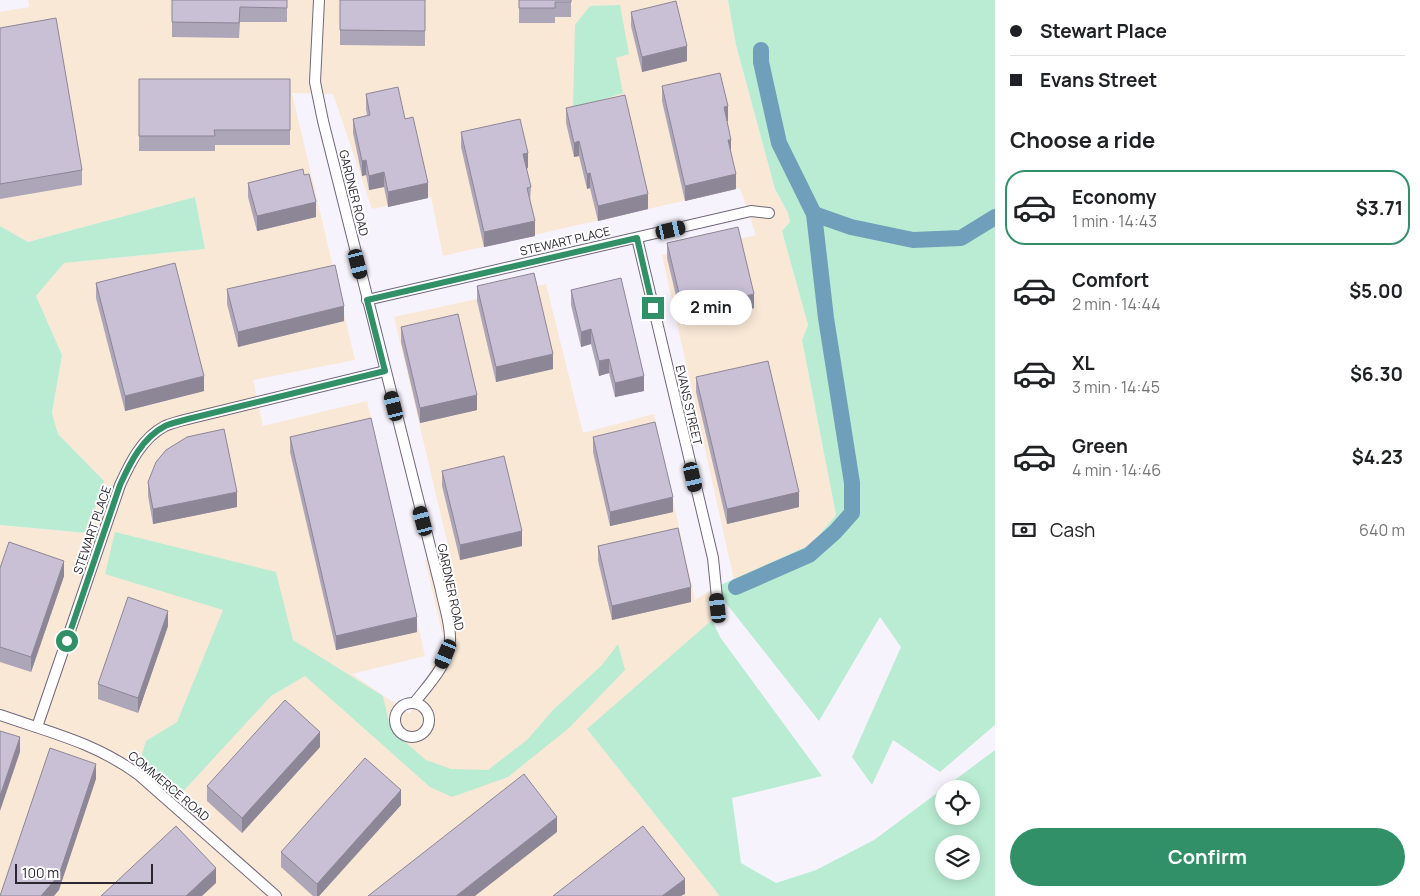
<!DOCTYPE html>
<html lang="en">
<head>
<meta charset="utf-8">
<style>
  :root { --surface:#fff; --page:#f6f6f6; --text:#202124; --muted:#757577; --line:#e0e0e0; --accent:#329069 }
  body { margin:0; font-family:Manrope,sans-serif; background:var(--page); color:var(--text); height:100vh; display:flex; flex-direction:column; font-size:19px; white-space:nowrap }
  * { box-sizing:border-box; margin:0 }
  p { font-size:16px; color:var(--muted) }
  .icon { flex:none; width:28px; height:28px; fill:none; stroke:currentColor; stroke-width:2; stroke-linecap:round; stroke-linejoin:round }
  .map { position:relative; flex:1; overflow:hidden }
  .drawer { display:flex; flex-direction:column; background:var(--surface); width:425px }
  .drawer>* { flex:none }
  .top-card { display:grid; align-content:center; height:110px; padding:0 15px; background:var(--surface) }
  .controls { position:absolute; left:935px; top:780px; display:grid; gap:10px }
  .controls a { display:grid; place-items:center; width:45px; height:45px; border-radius:50%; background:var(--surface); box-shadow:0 2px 12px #0003; font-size:25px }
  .scale { position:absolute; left:15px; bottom:12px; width:138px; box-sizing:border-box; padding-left:5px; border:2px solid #2b2730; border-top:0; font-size:14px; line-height:18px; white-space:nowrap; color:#2b2730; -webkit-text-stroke:4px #fff; paint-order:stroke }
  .end { position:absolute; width:22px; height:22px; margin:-11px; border:6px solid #329069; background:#fff; box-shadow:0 0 0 2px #fff }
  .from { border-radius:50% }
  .bubble { position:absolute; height:35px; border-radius:18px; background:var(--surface); box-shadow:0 2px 12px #0003; font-size:16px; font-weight:700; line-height:35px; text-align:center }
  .car { position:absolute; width:15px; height:30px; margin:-15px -8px; border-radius:6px; box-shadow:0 0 4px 1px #0007; background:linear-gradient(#222 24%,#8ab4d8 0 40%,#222 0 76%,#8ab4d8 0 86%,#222 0) }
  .top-card b { display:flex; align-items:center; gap:18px; height:48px; font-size:19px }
  .top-card b+b { border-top:1px solid var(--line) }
  .top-card i { width:12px; height:12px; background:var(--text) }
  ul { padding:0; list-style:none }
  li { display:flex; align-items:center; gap:15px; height:75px; margin:0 10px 8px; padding:0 5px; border:2px solid transparent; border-radius:20px }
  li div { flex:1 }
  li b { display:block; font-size:19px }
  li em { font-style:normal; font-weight:700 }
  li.active { border-color:var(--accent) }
  li>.icon { width:45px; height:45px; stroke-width:1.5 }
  h2 { padding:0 15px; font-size:22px; line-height:60px }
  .pay { display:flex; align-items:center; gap:12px; height:55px; padding:0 15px; font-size:19px }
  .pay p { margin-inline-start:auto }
  .cta { display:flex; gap:10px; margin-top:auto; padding:10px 15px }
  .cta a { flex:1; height:58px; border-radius:30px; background:var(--accent); color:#fff; font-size:20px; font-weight:700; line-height:58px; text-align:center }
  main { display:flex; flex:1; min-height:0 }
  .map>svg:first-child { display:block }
  .industrial { fill:#f9e8d6 }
  .green { fill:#b9ecd3; fill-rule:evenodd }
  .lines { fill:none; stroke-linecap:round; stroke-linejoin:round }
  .river { stroke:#6f9fbb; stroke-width:16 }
  .street-casing { stroke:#70677b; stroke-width:12 }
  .street { stroke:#fff; stroke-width:10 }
  .wall { fill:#ada5b8 }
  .shaded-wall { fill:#8d8696 }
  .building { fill:#c9c0d6; stroke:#8d8696 }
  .route { stroke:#329069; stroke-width:6 }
  .labels { text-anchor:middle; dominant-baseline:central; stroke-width:4; stroke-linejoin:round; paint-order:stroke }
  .street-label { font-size:12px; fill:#2b2730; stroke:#fff }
</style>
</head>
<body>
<main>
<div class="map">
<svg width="995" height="896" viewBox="0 0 995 896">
  <rect width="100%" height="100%" fill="#f7f3fc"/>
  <path class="industrial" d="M28,0h700l8,45 39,144 13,24 2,9 -8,9 26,94 -6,15 34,175 -24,29 -78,36 -72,-325 94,-20 -16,-47 -297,68 -12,-59 -59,12 -39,-115 -41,-1 63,267 -102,20 10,46 104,-25 58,255 -73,18 58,40 34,-73 -19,-81 25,-6 -56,-237 152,-33 37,149 71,-19 41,186 19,-12 -2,32 -124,110 131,165 -1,1h-718v-371l87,8 17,-52 -46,-47 -6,-21 10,-58 -26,-59 28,-33 141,-14 -10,-52 -167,45 -28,-16v-214l29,-5z"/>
  <g class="green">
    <path d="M728,0h267v725l-55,47 -47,-32 -21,45 -20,-28 49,-110 -21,-30 -61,104 -105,-133 98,-44 24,-29 -34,-175 6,-15 -26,-94 8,-9 -2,-9 -13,-24 -39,-144z"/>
    <path d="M620,5l9,49 -13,4 7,35 -50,16 2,-84 15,-19z"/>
    <path d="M195,197l10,52 -141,14 -28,33 26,59 -10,58 6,21 46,47 -17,52 -87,-8v-299l28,16z"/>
    <path d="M115,532l161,40 17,68 90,56 8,34 35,30 25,9 37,1 39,-30 26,-30 49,-45 16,-21 7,26 -56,58 -61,49 -56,20 -22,-10 -125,-111 -34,20 -93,101 -39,-33 7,-23 31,-19 46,-112 -118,-36z"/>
    <path d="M712,620l8,17 102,139 -90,22 9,65 35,20 40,-13 58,-30 121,-90v146h-277l1,-1 -132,-166zM944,789h27v27h-27zM944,844h27v27h-27z"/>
  </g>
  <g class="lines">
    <g class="river">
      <path d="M761,50v12l18,81 35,71"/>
      <path d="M736,587l73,-32 26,-23 17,-19v-30l-26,-165 -12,-104 37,13 62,13 48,-2 34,-21"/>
    </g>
    <g class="street-casing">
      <g id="street">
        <path d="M319,0l-4,82 8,39 118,469c3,16 10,34 9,51 -2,24 -21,43 -35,61"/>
        <path d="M637,238l76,320 5,50"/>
        <path d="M367,300l384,-89 18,2"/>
        <circle cx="412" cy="720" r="17"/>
        <path d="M0,715c49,17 96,28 139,60l137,121"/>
        <path d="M37,727l83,-242c10,-22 22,-47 45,-59 7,-3 15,-5 23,-7l197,-48"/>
      </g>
    </g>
    <use href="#street" class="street"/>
  </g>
  <g class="wall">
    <path d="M172,0h115v22h-47l-1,16 -67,-1z"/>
    <path d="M340,0h85v46l-85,-1z"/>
    <path d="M519,0h52v17h-16v6h-36z"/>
    <path d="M631,12l56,49 -45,11 -11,-46z"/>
    <path d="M0,28l82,142v15l-82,14z"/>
    <path d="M139,79h151v66h-75v6h-76z"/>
    <path d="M662,86l66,35h-1l9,68 -51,12 -23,-100z"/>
    <path d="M366,94l39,25 23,79 -40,9 -4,-20 -15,3 -3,-15 -4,1 -9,-43v-14l14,-4 -1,-6z"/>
    <path d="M566,108l82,101 -50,12 -8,-33 -3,1 -8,-33 -5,1 -8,-34z"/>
    <path d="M461,132l67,36 -2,1 5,18 -1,15 5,34 -51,11 -23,-100z"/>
    <path d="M304,175l12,42 -59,14 -9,-34v-14z"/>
    <path d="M667,243l87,65 -71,17 -16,-67z"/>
    <path d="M96,283l108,108 -79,20 -29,-113z"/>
    <path d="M477,286l76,83 -57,13 -19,-81z"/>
    <path d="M227,289l117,32 -106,26 -11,-43z"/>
    <path d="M571,290l73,101 -29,6 -6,-24 -10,3 -8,-32 -10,3 -10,-42z"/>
    <path d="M401,327l76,83 -57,13 -19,-81z"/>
    <path d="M696,377l103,130 -72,17 -31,-132z"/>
    <path d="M290,437l127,195 -81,18 -46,-198z"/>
    <path d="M593,437l80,75 -63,14 -17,-74z"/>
    <path d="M442,471l80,75 -62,14 -18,-74z"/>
    <path d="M148,482l89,25 -84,17 -5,-28z"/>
    <path d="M598,546l93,56 -79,18 -14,-59z"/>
    <path d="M0,568l64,8 -33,96 -31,-10z"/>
    <path d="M168,626l-30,87 -40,-14v-15z"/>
    <path d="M320,747l-78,86 -35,-32v-15z"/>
    <path d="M401,805l-82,91h-6l-32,-29v-15z"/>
  </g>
  <g class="shaded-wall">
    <path d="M687,46v15l-45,11v-15z"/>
    <path d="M728,106v15l-4,1v-15z"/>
    <path d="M728,140h3v14z"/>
    <path d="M579,141v15l-5,1v-14z"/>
    <path d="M528,153v15l-5,1v-15z"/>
    <path d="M366,160v15l-4,1v-15z"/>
    <path d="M384,172v15l-15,3v-14z"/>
    <path d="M590,173v15l-3,1v-15z"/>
    <path d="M736,174v15l-51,12v-15z"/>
    <path d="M428,183v15l-40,9v-15z"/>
    <path d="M648,194v15l-50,12v-15z"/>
    <path d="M316,202v15l-59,14v-15z"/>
    <path d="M535,221v15l-51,11v-15z"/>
    <path d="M754,294v14l-71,17v-15z"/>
    <path d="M344,306v15l-106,26v-15z"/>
    <path d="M591,329v15l-10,3v-15z"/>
    <path d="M553,354v15l-57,13v-15z"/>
    <path d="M609,359v14l-10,3v-15z"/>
    <path d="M204,376v15l-79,20v-15z"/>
    <path d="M644,376v15l-29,6v-14z"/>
    <path d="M477,395v15l-57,13v-15z"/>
    <path d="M237,492v15l-84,17v-15z"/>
    <path d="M799,492v15l-72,17v-15z"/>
    <path d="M673,497v15l-63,14v-14z"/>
    <path d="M522,531v15l-62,14v-15z"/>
    <path d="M64,561v15l-33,96v-15z"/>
    <path d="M691,587v15l-79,18v-14z"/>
    <path d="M168,611v15l-30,87v-15z"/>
    <path d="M417,617v15l-81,18v-14z"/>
    <path d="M320,732v15l-78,86v-15z"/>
    <path d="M20,737v15l-20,59v-15z"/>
    <path d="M96,764v15l-37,111 -5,6h-13z"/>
    <path d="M401,790v15l-82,91h-2v-12z"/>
    <path d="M557,817v15l-82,64h-19z"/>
    <path d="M216,868v15l-14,13h-16z"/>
    <path d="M685,879v15l-4,2h-19z"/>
  </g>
  <g class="building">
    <path d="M172,0h115v8l-47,-1 -1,16 -67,-1z"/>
    <path d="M340,0h85v31l-85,-1z"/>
    <path d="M519,0h52v2h-16v6h-36z"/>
    <path d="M676,1l11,45 -45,11 -11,-45z"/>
    <path d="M56,18l26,152 -82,14v-156z"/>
    <path d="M720,73l8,33 -4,1 7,33h-3l8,34 -51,12 -23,-100z"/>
    <path d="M139,79h151v51h-76l1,6h-76z"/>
    <path d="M398,87l7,32 8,-2 15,66 -40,9 -4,-20 -15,4 -3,-16 -4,1 -9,-42 17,-4 -4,-21z"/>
    <path d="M625,95l23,99 -50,12 -8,-33 -3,1 -8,-33 -5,2 -8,-35z"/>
    <path d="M520,119l8,34 -5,1 8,33 -4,1 8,33 -51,11 -23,-100z"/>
    <path d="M303,169l1,6 5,-1 7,28 -59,14 -9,-33z"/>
    <path d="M738,227l16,67 -71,16 -16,-67z"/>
    <path d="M175,263l29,113 -79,20 -29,-113z"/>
    <path d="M335,265l9,41 -106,26 -11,-43z"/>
    <path d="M534,273l19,81 -57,13 -19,-81z"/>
    <path d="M621,278l23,98 -29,7 -6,-24 -10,2 -8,-32 -10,3 -10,-42z"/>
    <path d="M458,314l19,81 -57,13 -19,-81z"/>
    <path d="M768,361l31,131 -72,17 -31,-132z"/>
    <path d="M371,418l46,199 -81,19 -46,-199z"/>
    <path d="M655,422l18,75 -63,15 -17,-75z"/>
    <path d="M224,429l13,63 -84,17 -5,-27 8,-20 10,-12 21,-13z"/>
    <path d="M504,456l18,75 -62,14 -18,-74z"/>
    <path d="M678,528l13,59 -79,19 -14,-60z"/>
    <path d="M9,542l55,19 -33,96 -31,-10v-79z"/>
    <path d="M128,597l40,14 -30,87 -40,-14z"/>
    <path d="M285,700l35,32 -78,86 -35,-32z"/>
    <path d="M0,731l20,6 -20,59z"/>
    <path d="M50,748l46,16 -37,111 -18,21h-41z"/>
    <path d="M365,758l36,32 -84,94 -36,-32z"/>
    <path d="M524,774l33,43 -101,79h-88z"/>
    <path d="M176,826l40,42 -30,28h-85z"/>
    <path d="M643,826l42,53 -23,17h-109z"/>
  </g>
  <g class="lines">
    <path class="route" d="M67,641l53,-156c10,-22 22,-47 45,-59 7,-3 15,-5 23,-7l197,-48 -18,-71 270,-62 16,70"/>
  </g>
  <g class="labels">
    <g class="street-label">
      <text transform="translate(354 193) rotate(76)">GARDNER ROAD</text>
      <text transform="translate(565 241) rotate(-13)">STEWART PLACE</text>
      <text transform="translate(689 405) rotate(77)">EVANS STREET</text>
      <text transform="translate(92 530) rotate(-71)">STEWART PLACE</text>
      <text transform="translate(451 587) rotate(78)">GARDNER ROAD</text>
      <text transform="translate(169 786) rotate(40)">COMMERCE ROAD</text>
    </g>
  </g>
</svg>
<div class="controls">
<a><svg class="icon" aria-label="locate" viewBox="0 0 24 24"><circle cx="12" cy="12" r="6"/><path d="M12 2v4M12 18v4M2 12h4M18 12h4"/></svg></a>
<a><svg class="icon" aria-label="layers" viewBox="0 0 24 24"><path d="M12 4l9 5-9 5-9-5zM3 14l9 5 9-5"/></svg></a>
</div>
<div class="scale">100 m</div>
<i class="end from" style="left:67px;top:641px"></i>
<i class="end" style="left:653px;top:308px"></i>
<div class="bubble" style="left:670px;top:290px;width:82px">2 min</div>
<i class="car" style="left:671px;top:230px;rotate:77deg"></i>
<i class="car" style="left:358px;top:264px;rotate:166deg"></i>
<i class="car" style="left:394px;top:406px;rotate:346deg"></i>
<i class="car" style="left:693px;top:477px;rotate:167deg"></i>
<i class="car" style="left:423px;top:521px;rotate:345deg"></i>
<i class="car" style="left:718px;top:608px;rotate:354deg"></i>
<i class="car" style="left:446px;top:654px;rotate:203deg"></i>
</div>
<section class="drawer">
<div class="top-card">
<b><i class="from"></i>Stewart Place</b>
<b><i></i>Evans Street</b>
</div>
<h2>Choose a ride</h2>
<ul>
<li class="active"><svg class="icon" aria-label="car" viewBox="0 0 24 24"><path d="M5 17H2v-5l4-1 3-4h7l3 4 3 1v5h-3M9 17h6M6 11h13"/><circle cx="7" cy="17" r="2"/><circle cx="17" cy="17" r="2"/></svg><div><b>Economy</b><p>1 min · 14:43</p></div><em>$3.71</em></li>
<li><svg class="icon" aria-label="car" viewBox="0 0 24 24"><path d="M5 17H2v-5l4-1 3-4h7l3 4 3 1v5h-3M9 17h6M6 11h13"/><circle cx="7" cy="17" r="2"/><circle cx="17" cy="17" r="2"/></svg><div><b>Comfort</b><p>2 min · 14:44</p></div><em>$5.00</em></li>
<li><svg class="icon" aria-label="car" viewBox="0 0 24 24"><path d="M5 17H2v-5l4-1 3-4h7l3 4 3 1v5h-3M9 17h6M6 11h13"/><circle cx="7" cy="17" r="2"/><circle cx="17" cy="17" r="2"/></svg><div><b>XL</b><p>3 min · 14:45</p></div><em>$6.30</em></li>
<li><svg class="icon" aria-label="car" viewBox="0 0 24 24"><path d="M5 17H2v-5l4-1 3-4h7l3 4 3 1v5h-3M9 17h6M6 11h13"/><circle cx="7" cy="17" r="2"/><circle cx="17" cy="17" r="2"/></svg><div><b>Green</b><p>4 min · 14:46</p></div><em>$4.23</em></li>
</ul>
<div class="pay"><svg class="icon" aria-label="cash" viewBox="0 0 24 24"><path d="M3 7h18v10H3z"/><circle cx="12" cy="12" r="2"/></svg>Cash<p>640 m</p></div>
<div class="cta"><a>Confirm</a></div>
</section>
</main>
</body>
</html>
